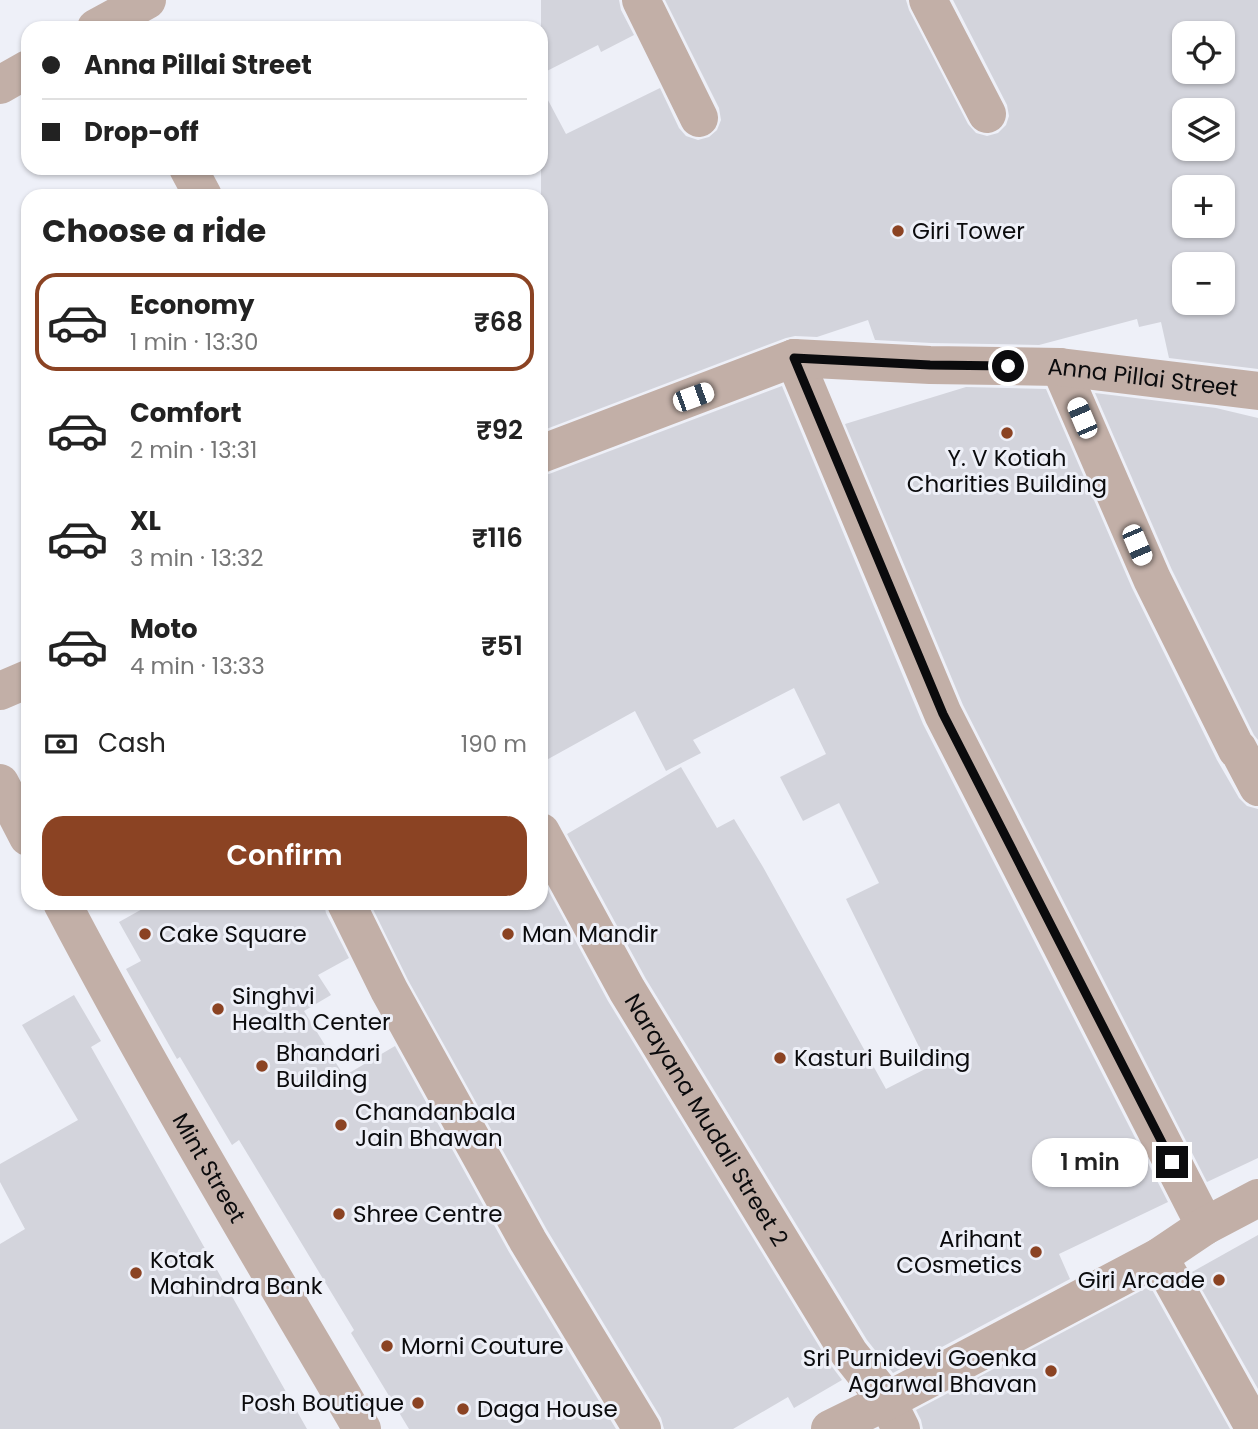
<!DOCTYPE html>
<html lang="en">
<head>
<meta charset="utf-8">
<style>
  :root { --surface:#fff; --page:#f2f2f2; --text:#222; --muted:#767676; --line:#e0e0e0; --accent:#8b4323 }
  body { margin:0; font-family:Poppins,sans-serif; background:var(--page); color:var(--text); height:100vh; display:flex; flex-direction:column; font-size:26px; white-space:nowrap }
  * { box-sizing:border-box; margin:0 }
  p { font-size:23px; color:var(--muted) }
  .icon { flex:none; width:38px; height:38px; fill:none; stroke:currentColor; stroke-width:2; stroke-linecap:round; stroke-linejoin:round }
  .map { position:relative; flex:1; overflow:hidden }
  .sheet { position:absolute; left:21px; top:189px; width:527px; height:721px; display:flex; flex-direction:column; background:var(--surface); border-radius:21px; box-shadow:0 2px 5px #0004 }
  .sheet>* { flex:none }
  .guide { position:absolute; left:21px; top:21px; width:527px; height:154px; border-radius:21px; box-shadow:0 2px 5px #0004; display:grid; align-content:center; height:154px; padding:0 21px; background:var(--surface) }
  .controls { position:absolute; left:1172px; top:21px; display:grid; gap:14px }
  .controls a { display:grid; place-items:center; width:63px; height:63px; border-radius:14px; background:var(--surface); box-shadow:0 2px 5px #0004; font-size:35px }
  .end { position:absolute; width:32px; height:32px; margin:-16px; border:9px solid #0b0b0d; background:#fff; box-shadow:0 0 0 4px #fff }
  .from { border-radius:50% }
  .bubble { position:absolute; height:49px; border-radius:21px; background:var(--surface); box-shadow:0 2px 5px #0004; font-size:23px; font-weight:600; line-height:49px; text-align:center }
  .car { position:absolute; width:21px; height:42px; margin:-21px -10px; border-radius:9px; box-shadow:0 0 5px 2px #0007; background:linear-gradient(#fff 24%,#345 0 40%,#fff 0 76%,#345 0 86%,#fff 0) }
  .guide b { display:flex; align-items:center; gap:24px; height:66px; font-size:26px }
  .guide b+b { border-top:2px solid var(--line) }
  .guide i { width:18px; height:18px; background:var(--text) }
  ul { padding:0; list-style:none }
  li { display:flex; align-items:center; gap:21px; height:98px; margin:0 14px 10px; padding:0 7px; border:4px solid transparent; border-radius:21px }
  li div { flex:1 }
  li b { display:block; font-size:26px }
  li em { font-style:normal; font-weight:600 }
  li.on { border-color:var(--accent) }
  li>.icon { width:63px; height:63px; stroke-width:1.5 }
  h2 { padding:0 21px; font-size:32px; line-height:84px }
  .pay { display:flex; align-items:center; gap:18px; height:77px; padding:0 21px; font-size:26px }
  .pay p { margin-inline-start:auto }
  .cta { display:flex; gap:14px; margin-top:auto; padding:14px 21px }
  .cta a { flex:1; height:80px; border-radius:21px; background:var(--accent); color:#fff; font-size:28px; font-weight:600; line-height:80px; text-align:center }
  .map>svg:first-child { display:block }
  .building { fill:#d3d4dc; fill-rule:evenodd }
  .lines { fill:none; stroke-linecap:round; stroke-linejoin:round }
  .minor { stroke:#c2afa7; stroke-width:38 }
  .route { stroke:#0b0b0d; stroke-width:9 }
  .poi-dot { fill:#8b4323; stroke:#eef0f8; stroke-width:2.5 }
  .labels { text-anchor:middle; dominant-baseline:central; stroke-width:6; stroke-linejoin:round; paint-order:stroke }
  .poi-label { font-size:23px; fill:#0b0b0d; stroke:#eef0f8; text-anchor:start }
  .street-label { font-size:23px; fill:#0b0b0d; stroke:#eef0f8 }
</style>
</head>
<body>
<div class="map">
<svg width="1258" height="1429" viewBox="0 0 1258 1429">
  <rect width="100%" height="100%" fill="#eef0f8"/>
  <g class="building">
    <path d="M541,0h78l2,10 13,25 -33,17 -3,-7 -57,29z"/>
    <path d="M665,0h241l3,10 59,114 8,9 11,3 11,-3 8,-8 3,-9 -2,-11 -54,-105h305v369l-89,-11 -8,-36 -22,5 -2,-8 -98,26 -108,-2 -56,-3 -7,-20 -51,17 -22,-1 -9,2 -245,93v-344l25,47 94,-46 19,40 7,8 12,4 11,-3 8,-7 4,-10 -2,-12zM1185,33h38v39h-38zM1185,110h38v39h-38zM1185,187h38v39h-38zM1185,264h38v39h-38z"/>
    <path d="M782,386l141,338 245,478 -109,52 11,25 -177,94 -26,-33 -221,-361 -79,-145 114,-67 36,61 17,-9 29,48 123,222 43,-22 -83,-168 33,-16 -40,-80 -36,18 -23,-44 46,-23 -32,-66 -101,52 8,13 -35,18 -31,-60 -94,52v-288l8,-1z"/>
    <path d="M966,387l80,2 86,199 85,172 22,38 8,8 11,3v349l-51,24 -244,-477 -118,-281z"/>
    <path d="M1095,393l121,15 42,10v322l-4,-5 -82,-165z"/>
    <path d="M541,877l67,124 222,363 12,16 -48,28 -6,-11 -55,32h-69l-3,-11 -114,-188 -139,-250 -38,-77h171z"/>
    <path d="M153,903h171l2,10 23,45 -31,17 13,20 -27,16 40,65 51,-30 114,206 107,177h-207l-58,-96 3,-3 -115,-190 -7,5 -52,-88 -3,2 -51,-90 15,-8 -22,-39z"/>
    <path d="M74,995l27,46 -10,6 216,382h-307v-185l25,-15 -25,-47v-18l78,-44 -56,-95z"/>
    <path d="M1258,1235v154l-66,-117z"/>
    <path d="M1150,1286l80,143h-307l-2,-9 -5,-10z"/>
  </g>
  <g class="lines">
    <g class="minor">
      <path d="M641,0l58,118"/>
      <path d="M928,0l59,114"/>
      <path d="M96,28l51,-28"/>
      <path d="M0,85l28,-16"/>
      <path d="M188,168l15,28"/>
      <path d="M794,358l149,356 262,512"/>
      <path d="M1060,367l92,212 85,171 1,-1 20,38"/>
      <path id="s1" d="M541,454l253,-96 136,7 130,2 198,24"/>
      <path d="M0,691l28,-12"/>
      <path d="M0,783l28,54"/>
      <path id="s2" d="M541,832l86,158 222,363 38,48 14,28"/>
      <path id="s3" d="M62,903c94,179 198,352 300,526"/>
      <path d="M346,903l43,87 139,251 114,188"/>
      <path d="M1159,1257l96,172"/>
      <path d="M830,1429l57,-28 272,-144 46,-31 53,-28"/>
    </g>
  </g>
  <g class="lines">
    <path class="route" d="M1008,366l-78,-1 -136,-7 149,356 229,448"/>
  </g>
  <g class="poi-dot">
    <circle cx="898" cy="231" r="7"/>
    <circle cx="1007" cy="433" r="7"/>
    <circle cx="145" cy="934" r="7"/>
    <circle cx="508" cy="934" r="7"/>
    <circle cx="218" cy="1009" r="7"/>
    <circle cx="780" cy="1058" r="7"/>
    <circle cx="262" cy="1066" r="7"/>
    <circle cx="341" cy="1125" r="7"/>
    <circle cx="339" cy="1214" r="7"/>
    <circle cx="1036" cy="1252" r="7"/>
    <circle cx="136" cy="1273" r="7"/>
    <circle cx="1219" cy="1280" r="7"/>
    <circle cx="387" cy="1346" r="7"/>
    <circle cx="1051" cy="1371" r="7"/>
    <circle cx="418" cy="1403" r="7"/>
    <circle cx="463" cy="1409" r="7"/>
  </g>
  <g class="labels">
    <g class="poi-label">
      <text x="912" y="231">Giri Tower</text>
      <text x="1007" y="458" text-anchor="middle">Y. V Kotiah<tspan x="1007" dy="26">Charities Building</tspan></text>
      <text x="159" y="934">Cake Square</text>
      <text x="522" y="934">Man Mandir</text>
      <text x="232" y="996">Singhvi<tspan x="232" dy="26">Health Center</tspan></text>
      <text x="276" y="1053">Bhandari<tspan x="276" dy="26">Building</tspan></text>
      <text x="794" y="1058">Kasturi Building</text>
      <text x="355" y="1112">Chandanbala<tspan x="355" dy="26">Jain Bhawan</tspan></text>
      <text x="353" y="1214">Shree Centre</text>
      <text x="1022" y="1239" text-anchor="end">Arihant<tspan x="1022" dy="26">COsmetics</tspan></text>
      <text x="150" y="1260">Kotak<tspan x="150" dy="26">Mahindra Bank</tspan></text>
      <text x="1205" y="1280" text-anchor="end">Giri Arcade</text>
      <text x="401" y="1346">Morni Couture</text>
      <text x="1037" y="1358" text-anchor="end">Sri Purnidevi Goenka<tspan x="1037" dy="26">Agarwal Bhavan</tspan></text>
      <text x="404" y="1403" text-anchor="end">Posh Boutique</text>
      <text x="477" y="1409">Daga House</text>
    </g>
    <g class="street-label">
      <text stroke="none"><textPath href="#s1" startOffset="620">Anna Pillai Street</textPath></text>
      <text stroke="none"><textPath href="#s2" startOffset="332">Narayana Mudali Street 2</textPath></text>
      <text stroke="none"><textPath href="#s3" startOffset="303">Mint Street</textPath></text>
    </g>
  </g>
</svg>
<div class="controls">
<a><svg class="icon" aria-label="locate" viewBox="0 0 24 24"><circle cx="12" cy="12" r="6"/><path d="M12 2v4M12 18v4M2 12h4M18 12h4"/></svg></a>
<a><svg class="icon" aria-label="layers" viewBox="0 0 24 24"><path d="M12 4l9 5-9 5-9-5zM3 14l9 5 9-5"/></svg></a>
<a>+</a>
<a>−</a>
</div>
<i class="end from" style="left:1008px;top:366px"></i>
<i class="end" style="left:1172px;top:1162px"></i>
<div class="bubble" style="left:1032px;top:1138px;width:116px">1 min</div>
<i class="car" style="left:693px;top:397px;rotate:70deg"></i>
<i class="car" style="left:1082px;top:418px;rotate:337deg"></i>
<i class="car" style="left:1137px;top:545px;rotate:157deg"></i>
<div class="guide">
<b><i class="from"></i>Anna Pillai Street</b>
<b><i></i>Drop-off</b>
</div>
<section class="sheet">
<h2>Choose a ride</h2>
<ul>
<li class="on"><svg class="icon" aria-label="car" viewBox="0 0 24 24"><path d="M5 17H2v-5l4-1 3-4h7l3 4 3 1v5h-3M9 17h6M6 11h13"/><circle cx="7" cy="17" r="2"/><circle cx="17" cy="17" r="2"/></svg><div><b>Economy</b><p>1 min · 13:30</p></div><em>₹68</em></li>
<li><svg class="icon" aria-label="car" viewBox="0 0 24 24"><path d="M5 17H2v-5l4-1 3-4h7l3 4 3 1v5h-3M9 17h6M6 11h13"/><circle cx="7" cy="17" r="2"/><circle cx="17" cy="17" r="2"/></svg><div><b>Comfort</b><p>2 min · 13:31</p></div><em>₹92</em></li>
<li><svg class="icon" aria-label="car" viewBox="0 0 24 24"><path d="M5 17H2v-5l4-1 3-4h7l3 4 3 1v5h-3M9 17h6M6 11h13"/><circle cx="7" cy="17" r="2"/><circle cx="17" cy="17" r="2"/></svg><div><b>XL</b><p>3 min · 13:32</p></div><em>₹116</em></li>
<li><svg class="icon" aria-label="car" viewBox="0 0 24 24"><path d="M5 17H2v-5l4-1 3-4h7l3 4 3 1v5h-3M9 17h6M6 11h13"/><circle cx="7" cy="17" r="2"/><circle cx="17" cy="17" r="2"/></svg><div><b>Moto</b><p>4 min · 13:33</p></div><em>₹51</em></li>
</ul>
<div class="pay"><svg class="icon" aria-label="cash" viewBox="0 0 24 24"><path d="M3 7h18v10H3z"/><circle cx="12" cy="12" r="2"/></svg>Cash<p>190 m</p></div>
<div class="cta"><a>Confirm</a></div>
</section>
</div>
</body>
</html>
